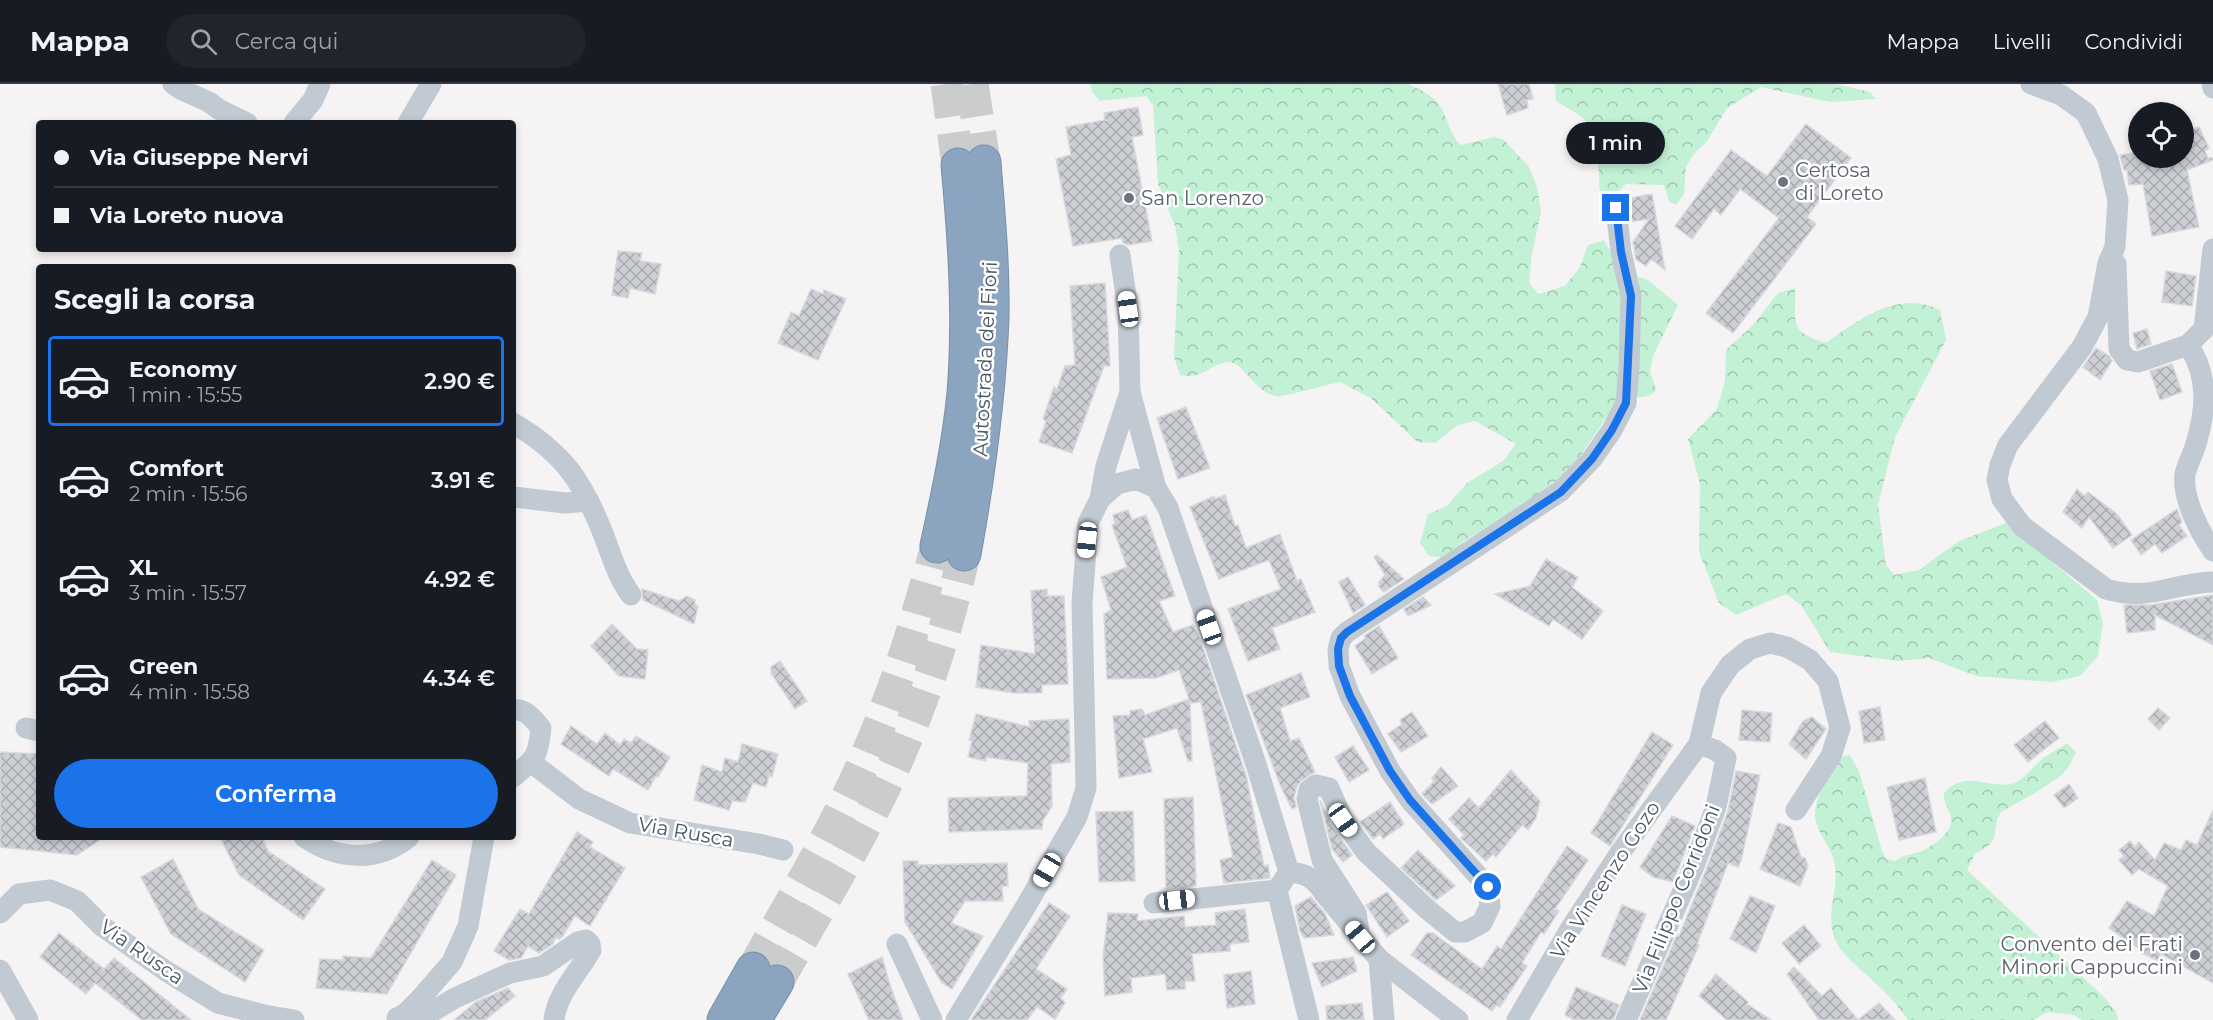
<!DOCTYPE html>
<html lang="it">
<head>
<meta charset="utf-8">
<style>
  :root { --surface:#171b24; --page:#20242c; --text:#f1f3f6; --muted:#9ea1a6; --line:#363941; --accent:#1a73e8 }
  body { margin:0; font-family:Montserrat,sans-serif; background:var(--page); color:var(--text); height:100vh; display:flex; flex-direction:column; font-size:22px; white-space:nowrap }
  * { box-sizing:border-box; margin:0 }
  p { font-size:20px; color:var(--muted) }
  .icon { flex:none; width:33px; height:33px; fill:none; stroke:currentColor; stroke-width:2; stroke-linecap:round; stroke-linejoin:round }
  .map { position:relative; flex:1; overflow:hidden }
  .drawer { position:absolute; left:36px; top:180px; width:480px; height:576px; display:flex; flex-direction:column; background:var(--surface); border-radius:6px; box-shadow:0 3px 9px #0003 }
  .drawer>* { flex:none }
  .guide { position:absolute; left:36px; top:36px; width:480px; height:132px; border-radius:6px; box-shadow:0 3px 9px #0003; display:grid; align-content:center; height:132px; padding:0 18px; background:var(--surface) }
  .tools { position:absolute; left:2128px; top:18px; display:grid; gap:12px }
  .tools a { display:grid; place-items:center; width:66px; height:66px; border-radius:50%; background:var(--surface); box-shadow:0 3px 9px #0003; font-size:30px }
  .end { position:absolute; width:27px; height:27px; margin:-14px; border:8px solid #1a73e8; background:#fff; box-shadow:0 0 0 3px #fff }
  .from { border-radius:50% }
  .bubble { position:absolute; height:42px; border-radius:21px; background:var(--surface); box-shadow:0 3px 9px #0003; font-size:20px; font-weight:600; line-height:42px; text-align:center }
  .car { position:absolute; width:18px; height:36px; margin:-18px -9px; border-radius:8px; box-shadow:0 0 4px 2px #0007; background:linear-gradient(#fff 24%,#345 0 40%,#fff 0 76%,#345 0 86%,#fff 0) }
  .guide b { display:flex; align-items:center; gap:21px; height:57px; font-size:22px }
  .guide b+b { border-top:2px solid var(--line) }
  .guide i { width:15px; height:15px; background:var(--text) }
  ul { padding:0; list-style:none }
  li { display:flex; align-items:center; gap:18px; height:90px; margin:0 12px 9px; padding:0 6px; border:3px solid transparent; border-radius:6px }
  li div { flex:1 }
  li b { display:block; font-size:22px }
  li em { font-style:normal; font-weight:600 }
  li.selected { border-color:var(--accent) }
  li>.icon { width:54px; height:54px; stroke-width:1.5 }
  h2 { padding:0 18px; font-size:27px; line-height:72px }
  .primary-button { display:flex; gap:12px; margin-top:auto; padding:12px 18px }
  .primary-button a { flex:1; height:69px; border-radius:36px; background:var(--accent); color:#fff; font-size:24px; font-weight:600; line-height:69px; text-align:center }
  header { display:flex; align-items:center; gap:36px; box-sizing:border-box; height:84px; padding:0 30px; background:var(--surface); border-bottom:2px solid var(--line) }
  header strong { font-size:28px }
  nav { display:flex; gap:33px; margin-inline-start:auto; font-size:21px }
  .search { width:420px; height:54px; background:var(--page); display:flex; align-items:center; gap:15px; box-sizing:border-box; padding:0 21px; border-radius:33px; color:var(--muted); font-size:22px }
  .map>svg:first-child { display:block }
  .forest { fill:url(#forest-crowns) }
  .building { fill:url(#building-cross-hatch); stroke:#d7d9de; stroke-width:1.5 }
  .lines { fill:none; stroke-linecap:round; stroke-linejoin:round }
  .motorway-tunnel { stroke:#caccce; stroke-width:33; stroke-dasharray:33 16; stroke-linecap:butt }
  .motorway-casing { stroke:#7690ad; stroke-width:35 }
  .minor { stroke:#c1cad2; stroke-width:21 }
  .motorway { stroke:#8ba5c1; stroke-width:33 }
  .route { stroke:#1a73e8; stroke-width:8 }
  .worship-dot { fill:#6b7280; stroke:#fff; stroke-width:2 }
  .labels { text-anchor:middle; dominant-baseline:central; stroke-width:5; stroke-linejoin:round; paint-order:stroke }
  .worship-label { font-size:20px; fill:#5b616d; stroke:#fff; text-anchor:start }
  .street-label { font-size:20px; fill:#4a5661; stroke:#fff }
</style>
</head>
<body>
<header>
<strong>Mappa</strong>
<div class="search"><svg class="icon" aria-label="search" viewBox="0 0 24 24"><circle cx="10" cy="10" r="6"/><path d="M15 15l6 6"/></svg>Cerca qui</div>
<nav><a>Mappa</a><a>Livelli</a><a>Condividi</a></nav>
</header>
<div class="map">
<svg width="2213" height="936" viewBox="0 0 2213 936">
  <defs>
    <pattern id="forest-crowns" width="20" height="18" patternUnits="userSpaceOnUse" patternTransform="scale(1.5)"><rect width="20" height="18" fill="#c3f1d5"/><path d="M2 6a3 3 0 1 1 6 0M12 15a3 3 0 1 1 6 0" fill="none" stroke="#a0c6b0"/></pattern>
    <pattern id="building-cross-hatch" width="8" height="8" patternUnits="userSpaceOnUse" patternTransform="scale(1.5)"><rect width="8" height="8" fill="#cdcfd5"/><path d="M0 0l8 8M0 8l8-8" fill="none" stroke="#a8abb0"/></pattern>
  </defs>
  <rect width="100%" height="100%" fill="#f5f3f3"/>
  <g class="forest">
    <path d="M1090,0h318c10,4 21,10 29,18 11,13 11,31 24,43l33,-8 10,3 25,27 8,20 4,25 -9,42 -3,28 9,12 27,-8 15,-19 8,-22 16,-5 17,31 27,9 30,25 -25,51 -3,15 6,19c-9,13 -27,2 -38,10l-37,55 -40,42 -77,44 -20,17 -15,-2 -9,-13 8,-29 19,-8 20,-23 36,-22 13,-17 -41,-23 -17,4 -23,18 -18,-1 -45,-43 -32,-17c-11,2 -56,15 -64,14 -21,-3 -33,-35 -48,-34 -18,1 -26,19 -48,13l-6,-18 5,-107 -4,-24 -17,-42 -5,-79 -7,-9 -46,5 -7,-8z"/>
    <path d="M1555,0h281l34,8 6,7 -46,3 -69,-15 -34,21 -20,33 -14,14 -7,12 -2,27 -8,11 -7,-4 -5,-16 -38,-1 -21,20 -5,-1c-1,-20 0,-70 -16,-84 -8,-7 -19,-12 -28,-18z"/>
    <path d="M1795,204c1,36 -7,43 31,55 32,-23 73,-54 114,-33l6,30 -51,97 -17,68 8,60 8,10 25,-5 40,-29 47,-18 91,77 6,23 -5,33 -18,20 -29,6 -75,-6 -47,-18 -31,3 -68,-9 -29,-47 -15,-11 -50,21 -17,-12 -20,-51 1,-68 -12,-45 29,-30 8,-28 1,-31 27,-25 25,-32z"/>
    <path d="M2067,659l9,9 -8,16 -6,7 -22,15 -39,22 -4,8 -3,18 -5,7 -14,9 -8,16 138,128 11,14 2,8h-36l-8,-5 -27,-3 -13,8h-126c-13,-20 -29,-34 -47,-50 -6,-6 -14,-12 -19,-19 -22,-29 -3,-55 -7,-85 -2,-18 -19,-33 -20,-51 0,-20 15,-41 26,-58l9,-2 9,16 23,80 4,8 9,2c9,-7 17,-6 27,-10 10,-5 30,-18 29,-31 0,-10 -8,-15 -7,-27 21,-23 43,-5 66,-9 13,-2 23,-18 33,-26 8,-5 16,-10 24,-15z"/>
  </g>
  <g class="building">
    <path d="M1498,0h31l4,15 -6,1 1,8 -21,7z"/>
    <path d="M1138,23l5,28 -11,2 20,104 -24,4 -5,-2 -1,-5 -49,8 -17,-87 15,-4 -5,-28 39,-7 -1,-7z"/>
    <path d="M1806,40l45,34 -44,59 9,7 -83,109 -27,-20 73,-95 -39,-29 -19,26 -7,-6 -22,30 -17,-13 56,-76 36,26z"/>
    <path d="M2199,43l10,21 -4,3 3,7h5v2l-26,10 12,57 -47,9 -9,-52 -14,1 -2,-15h-3l-4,-15 19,-3v6h45v-26z"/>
    <path d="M1652,110l4,23 9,53 -14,-11 -5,7 -10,-7 -3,-17 16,-23 -19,3 -1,-15 -5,-8z"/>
    <path d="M618,167l24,2 -2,8 21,3 -6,30 -25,-6 -2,10 -16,-3z"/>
    <path d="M2166,187l30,5 -4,30 -30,-4z"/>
    <path d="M1105,199l5,83h-6l-32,87 -33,-11 7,-21 -3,-2 11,-32 3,2 8,-23 10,-1 -5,-79z"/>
    <path d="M811,205l12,5 1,-4 22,9 -28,61 -40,-17 13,-31 8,4z"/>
    <path d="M2147,245l4,15 -14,5 -4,-16z"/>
    <path d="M2096,264l13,8 3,5 -12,19 -17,-13z"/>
    <path d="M2172,280l10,28 -22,8 -10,-29z"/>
    <path d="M1186,323l24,61 -32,11 -21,-61z"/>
    <path d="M2077,405l8,7 3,-4 29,22 15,21 -19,13 -24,-31 -7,11 -19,-16z"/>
    <path d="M1225,411l10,31 3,-1 8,23 34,-14 17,47 4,-2 14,33 -43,16 8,21 -32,12 -20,-52 53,-20 -12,-29 -50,19 -29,-72 24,-11 1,3z"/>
    <path d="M2177,425l5,13 -3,3 8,11 -25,17 -7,-9 -14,11 -10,-15z"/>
    <path d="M1128,426l4,10 14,-5 29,81 -16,5 14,31 20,-7 7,14 46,136 18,91 4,-1 2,13 -46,5 -4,-23 13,-3 -32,-155 -10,1 -1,-2 2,60h-4l-11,-33 -34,11 9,33 -33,6 -6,-62 17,-1v-4l12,-2 3,6 44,-16 -10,-29 -23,8 -49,1 -3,-65 7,-4 -10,-33 26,-10 -15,-42 3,-1 -2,-9z"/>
    <path d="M1377,471l27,24 -20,13 -5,-5v-5l6,-7 -11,-18z"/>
    <path d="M1546,475l32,18 -6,10 31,24 -21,28 -29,-20 -4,7 -54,-32 35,-8z"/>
    <path d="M1348,493l17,28 -12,8 -14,-31z"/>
    <path d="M642,505l37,12 8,-5 8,4v5l3,1 -4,18 -51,-24z"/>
    <path d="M1047,505v7h17l4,88 -26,1v8h-28l-38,-6 5,-42 54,9 -4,-63z"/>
    <path d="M2213,511v50l-58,-30v15l-28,3 -3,-28h26z"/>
    <path d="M1423,513l8,8 -23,11 -4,-7z"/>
    <path d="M612,540l25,25 11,1 -3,29 -26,-3 -28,-30z"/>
    <path d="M1379,542l19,32 -26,16 -17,-28 11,-8 -2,-2z"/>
    <path d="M780,577l27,40 -12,8 -24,-36v-6z"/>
    <path d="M1301,589l9,24 -30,11 10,33 9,-3 16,34 -13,8 -5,6 -3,11 2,10 -4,2 -11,-22 -35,-92z"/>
    <path d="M1880,623l5,33 -21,3 -5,-32z"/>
    <path d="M2158,624l12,10 -11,12 -11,-11z"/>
    <path d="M1742,626l30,3 -2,29 -31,-2z"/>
    <path d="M1412,628l16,24 -27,16 -13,-18 14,-10 -2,-4z"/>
    <path d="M976,630l54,13 -1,-6 40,-2 1,43 -19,2 1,42 -9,14 -1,9 -93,3 -1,-34 79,-2 1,-33 -42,-6v4l-18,-4 4,-16 -3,-1z"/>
    <path d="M1812,633l14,12 -20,30 -17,-15 14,-23z"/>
    <path d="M2045,637l14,17 -31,24 -14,-17z"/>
    <path d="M571,642l26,18 8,-11 15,12 4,-6 7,4 5,-7 34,21 -12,20 -2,-1 -8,14 -35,-21 -4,7 -48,-32z"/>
    <path d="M1652,648l21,13 -63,101 -19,-13z"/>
    <path d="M742,660l36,10 -6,23 -3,-1 -3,11 -13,-4 -8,19 -13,-1 -3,9 -35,-10 8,-35 20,7 3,-14 13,4z"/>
    <path d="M1353,662l16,24 -20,12 -14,-25z"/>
    <path d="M0,668l39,2v83h65l-27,18 -77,-8z"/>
    <path d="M1441,683l17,19 -26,18 -10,-10 12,-13 -2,-3z"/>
    <path d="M1511,686l29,31 -4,17 -8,12 -6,-5 -26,32 -3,-3 -7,7 -25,-23 3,-3 -15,-16 20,-21 10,10z"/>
    <path d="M1736,687l24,4 -19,86 -3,6 -10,-4 -31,81 2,1 -33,75h-26l37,-85 2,1 27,-66 22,-59z"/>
    <path d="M1925,694l11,54 -37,8 -12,-53z"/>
    <path d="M2069,700l9,14 -14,10 -10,-13z"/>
    <path d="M1193,713l3,89 -30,3 -2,-90z"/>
    <path d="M1320,716l13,27 19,28 -9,7 -11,-13z"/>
    <path d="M1390,718l14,22 -21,15 -3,-5 -7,5 -13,-17z"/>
    <path d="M2213,726v173l-52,-29 -3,7 -20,-10 1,-2 -30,-21 18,-27 27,15 14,-30 -29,-17 -7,6 -13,-15 5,-4 -5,-6 11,-9 5,6 4,-5 16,18 9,-17 17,7 5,-10 11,5z"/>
    <path d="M1133,727l2,70 -36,1 -3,-70z"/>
    <path d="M1672,732l23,10 -22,56 -20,-5 -13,-10z"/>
    <path d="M1778,739l13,4 10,30 4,1 3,8 -8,20 -40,-17z"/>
    <path d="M577,748l16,10 -3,5 35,21 -35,58 -15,-10 -13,21 -3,2 -4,-1 -2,6 -14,9 -11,-7 -7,12 -12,2 -15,-9 26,-42 9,5z"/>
    <path d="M220,753h42l6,14 57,38 -22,31 -64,-45z"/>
    <path d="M1567,762l21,14 -33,49 4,2 -15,23 -3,-2 -19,31 5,3 -27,41 -4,-2 -4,6 -81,-56 16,-22h6l49,36 15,-23 4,3z"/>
    <path d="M1418,766l37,36 -19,14 -35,-32z"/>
    <path d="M173,775l25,50 66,41 -19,32 -74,-48 -30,-57z"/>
    <path d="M432,776l24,15 -69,119 -71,-6 4,-29 23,1v-4l28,2z"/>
    <path d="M903,777h15v4l89,-2 1,23h-6l1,15h-38l-14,22 32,13 -31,53 -10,-6 -37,-61z"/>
    <path d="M1387,808l22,29 -22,16 -21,-32z"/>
    <path d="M1750,812l25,10 -19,47 -26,-14z"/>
    <path d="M1311,813l14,17 9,21 -30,3 -4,-7 -5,-25z"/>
    <path d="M1049,819l21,13 -34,53 31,20 -6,9 4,5 -10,16 -18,-12 -10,13h-56z"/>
    <path d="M1622,821l24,9 -21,52 -24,-10z"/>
    <path d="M1245,825l4,33 -19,2v7l-38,3 3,27h-10v8l-18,1 -2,-16 -34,4 1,14 -27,4 -2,-39 5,-44 30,1 -1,7 47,-5 1,11 31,-2 -1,-12z"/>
    <path d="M1804,841l17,21 -22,18 -17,-21z"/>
    <path d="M59,849l45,36 10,-11 77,62h-49l-47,-37 -9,11 -46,-37z"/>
    <path d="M882,873l8,28 13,35h-34l-21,-46z"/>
    <path d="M1353,873l4,14 -35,16 -10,-24z"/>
    <path d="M1794,883l28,29 9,-8 27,32h-39l-32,-46z"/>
    <path d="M1251,887l4,33 -28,4 -3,-33z"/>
    <path d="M1716,890l32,28 -1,2 24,16h-44l-28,-24z"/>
    <path d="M1576,903l43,18 -6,15h-38l-10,-5z"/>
    <path d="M508,904l7,8 -30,24h-31l22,-18z"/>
    <path d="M1362,919l2,17h-37l-1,-14z"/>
    <path d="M1879,919l16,17h-37z"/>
  </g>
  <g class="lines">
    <g class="motorway-tunnel">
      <path d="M947,0l11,81"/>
      <path d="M972,0l12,78"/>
      <path d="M753,885c41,-72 84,-143 116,-219 29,-66 49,-135 68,-204"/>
      <path d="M777,898c41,-73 85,-144 119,-220 30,-67 52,-136 68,-208"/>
    </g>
    <g class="motorway-casing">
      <g id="motorway">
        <path d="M937,462c11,-51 22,-101 27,-153 6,-76 1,-152 -6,-228"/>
        <path d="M964,470c14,-78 25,-157 28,-236 1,-53 -4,-104 -8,-156"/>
        <path d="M724,936l29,-51"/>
        <path d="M754,936l23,-38"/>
      </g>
    </g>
    <g class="minor">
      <path d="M173,0l9,6 27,12 11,8 27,13"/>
      <path d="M2031,0l30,11 25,18 22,46 10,41 -3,47 -7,16 -10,54 -16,30 -74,98 -8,20 -3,15 5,19 20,27 84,63c43,13 66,-6 107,-7"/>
      <path d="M2212,0l1,4"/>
      <path d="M294,39l19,-23 7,-16"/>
      <path d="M408,39l23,-39"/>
      <path d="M1120,171l8,54 2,83"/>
      <path d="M2116,180l3,85 8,11 11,2 50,-17 16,-16 9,-80"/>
      <path d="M2188,261c22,32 18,67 7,102 -3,9 -8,18 -10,27 -3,24 14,57 28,77"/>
      <path d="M513,339c51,30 70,59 91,113 8,21 14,42 27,59"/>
      <path d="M513,413l52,6 24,-2"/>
      <path d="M1100,415l6,-33 24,-74 26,96"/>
      <path d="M513,626c13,-2 20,9 28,18 -3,30 -6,31 -28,49"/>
      <path d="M26,644l13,3"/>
      <path d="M532,679l47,36 51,24 129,21 24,6"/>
      <path d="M304,753c33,23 73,26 105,0"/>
      <path d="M1289,788l-12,18 32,130"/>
      <path d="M1154,819l123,-13"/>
      <path d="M0,829l19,-19 31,-4 27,11 26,26 63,44 52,32 46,12 30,5"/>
      <path d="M1360,853l-4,-24 -34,-53 -15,-61 2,-9 7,-5 13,3 14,32 23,32 61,57 28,23h10l17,-9 8,-17 -2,-19 -78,-87 -20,-29 -40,-75 -11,-30 -1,-17 3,-11 6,-6 214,-141 31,-32 20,-29 14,-27 3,-36 2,-71 -10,-44 -5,-44"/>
      <path d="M897,860l35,76"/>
      <path d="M1379,875l79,61"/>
      <path d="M0,886l28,50"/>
      <path d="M405,930l18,3 32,-19 55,-25 33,-7 35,-24 8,-2 4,4 1,6c-12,22 -34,43 -37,70"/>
      <path d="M397,934l8,-4 15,-15 32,-37 16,-36 16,-89"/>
      <path d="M956,936l70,-114 51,-89 9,-29 -4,-185 6,-80 12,-24 17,-15 19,-5 20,9 12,20 88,256 33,108c17,1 26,7 35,21l55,66 5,61"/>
      <path d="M1517,936l52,-89 51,-78 79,-109"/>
      <path d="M1626,936l68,-154 22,-59 10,-49 -11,-8 -16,-6 12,-51 19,-28 20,-16 20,-6 17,4 23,13 18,21 12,47 -9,28 -35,54"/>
    </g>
    <use href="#motorway" class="motorway"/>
  </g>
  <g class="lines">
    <path class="route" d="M1488,803l-78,-87 -20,-29 -40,-75 -11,-30 -1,-17 3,-11 6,-6 214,-140 31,-33 20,-29 14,-27 5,-107 -10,-44 -5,-44"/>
  </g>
  <g class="worship-dot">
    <circle cx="1783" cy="98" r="6"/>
    <circle cx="1129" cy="114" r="6"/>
    <circle cx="2195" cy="871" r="6"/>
  </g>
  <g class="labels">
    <g class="worship-label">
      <text x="1795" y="86">Certosa<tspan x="1795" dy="23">di Loreto</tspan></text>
      <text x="1141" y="114">San Lorenzo</text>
      <text x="2183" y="860" text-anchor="end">Convento dei Frati<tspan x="2183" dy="23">Minori Cappuccini</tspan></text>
    </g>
    <g class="street-label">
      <text transform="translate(985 275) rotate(-87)">Autostrada dei Fiori</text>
      <text transform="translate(686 748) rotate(10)">Via Rusca</text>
      <text transform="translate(1605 796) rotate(-57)">Via Vincenzo Gozo</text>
      <text transform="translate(1676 815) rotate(-68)">Via Filippo Corridoni</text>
      <text transform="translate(142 868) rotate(35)">Via Rusca</text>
    </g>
  </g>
</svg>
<div class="tools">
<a><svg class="icon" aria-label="locate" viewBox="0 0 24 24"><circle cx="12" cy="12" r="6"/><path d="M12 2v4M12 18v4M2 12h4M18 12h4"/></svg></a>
</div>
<i class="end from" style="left:1488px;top:803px"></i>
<i class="end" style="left:1616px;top:124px"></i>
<div class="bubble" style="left:1566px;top:38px;width:99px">1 min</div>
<i class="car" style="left:1128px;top:225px;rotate:352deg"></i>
<i class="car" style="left:1087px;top:456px;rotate:186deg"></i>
<i class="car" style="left:1209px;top:543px;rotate:340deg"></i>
<i class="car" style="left:1343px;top:736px;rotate:145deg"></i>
<i class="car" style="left:1047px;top:786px;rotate:210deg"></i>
<i class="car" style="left:1177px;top:816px;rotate:83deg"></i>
<i class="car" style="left:1360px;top:853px;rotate:320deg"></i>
<div class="guide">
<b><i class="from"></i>Via Giuseppe Nervi</b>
<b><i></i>Via Loreto nuova</b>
</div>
<section class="drawer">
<h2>Scegli la corsa</h2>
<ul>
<li class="selected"><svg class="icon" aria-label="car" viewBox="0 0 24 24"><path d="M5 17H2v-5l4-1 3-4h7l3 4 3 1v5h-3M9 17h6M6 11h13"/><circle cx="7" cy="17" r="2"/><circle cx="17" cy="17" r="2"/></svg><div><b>Economy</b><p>1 min · 15:55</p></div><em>2.90 €</em></li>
<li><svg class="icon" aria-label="car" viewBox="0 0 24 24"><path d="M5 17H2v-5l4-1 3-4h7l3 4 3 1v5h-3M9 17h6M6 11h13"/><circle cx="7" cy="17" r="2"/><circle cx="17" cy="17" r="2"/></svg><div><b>Comfort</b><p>2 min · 15:56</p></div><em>3.91 €</em></li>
<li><svg class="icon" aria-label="car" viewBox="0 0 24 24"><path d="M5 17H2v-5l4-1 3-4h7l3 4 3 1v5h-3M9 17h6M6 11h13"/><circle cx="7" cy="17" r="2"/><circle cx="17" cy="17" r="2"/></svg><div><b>XL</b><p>3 min · 15:57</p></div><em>4.92 €</em></li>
<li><svg class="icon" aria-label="car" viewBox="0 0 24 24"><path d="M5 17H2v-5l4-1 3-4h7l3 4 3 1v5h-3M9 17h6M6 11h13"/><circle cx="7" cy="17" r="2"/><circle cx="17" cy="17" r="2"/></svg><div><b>Green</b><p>4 min · 15:58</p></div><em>4.34 €</em></li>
</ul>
<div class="primary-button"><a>Conferma</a></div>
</section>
</div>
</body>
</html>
